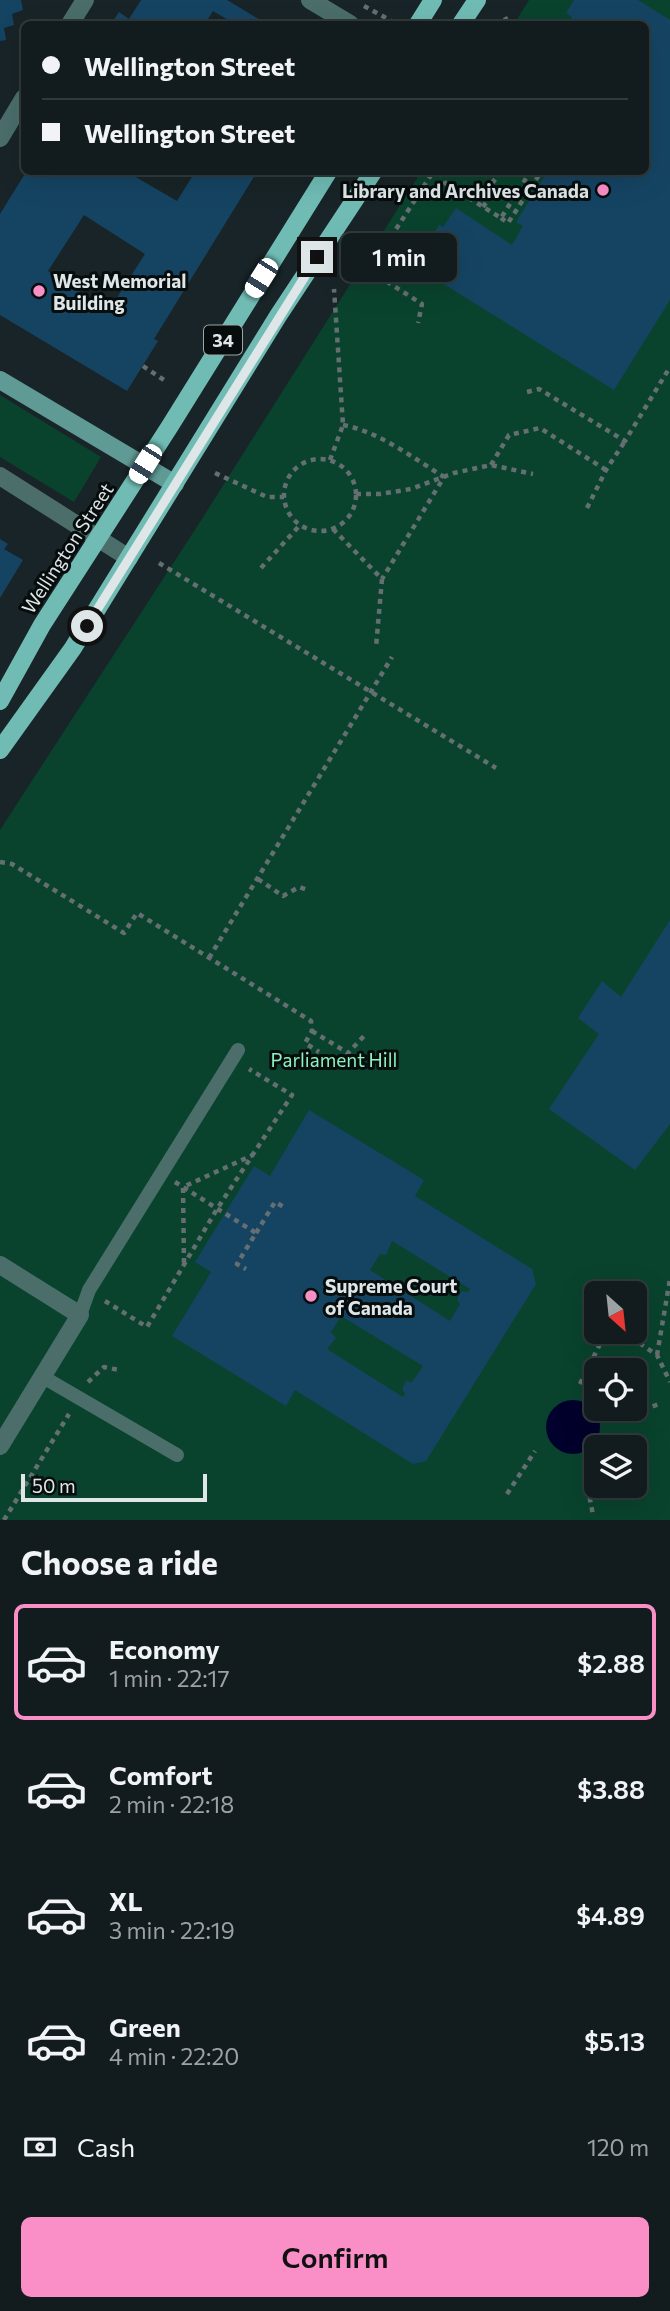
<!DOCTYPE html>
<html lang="en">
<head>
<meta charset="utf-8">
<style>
  :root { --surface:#121b1d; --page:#1b2426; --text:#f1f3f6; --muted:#9ca1a4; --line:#31393b; --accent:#fa8fc7 }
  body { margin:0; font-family:Commissioner,sans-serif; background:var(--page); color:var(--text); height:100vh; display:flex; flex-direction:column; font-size:26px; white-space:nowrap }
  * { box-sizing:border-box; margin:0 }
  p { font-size:23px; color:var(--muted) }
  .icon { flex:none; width:38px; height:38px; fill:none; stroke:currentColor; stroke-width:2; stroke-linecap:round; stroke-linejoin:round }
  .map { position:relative; height:1520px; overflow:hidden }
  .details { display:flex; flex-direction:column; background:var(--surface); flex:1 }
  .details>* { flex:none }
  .top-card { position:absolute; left:21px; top:21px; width:628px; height:154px; border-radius:10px; box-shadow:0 7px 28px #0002,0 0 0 2px var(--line); display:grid; align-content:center; height:154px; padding:0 21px; background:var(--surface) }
  .needle { width:46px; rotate:153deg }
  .controls { position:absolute; left:584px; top:1281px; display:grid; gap:14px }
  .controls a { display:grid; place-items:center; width:63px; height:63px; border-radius:10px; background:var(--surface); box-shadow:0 7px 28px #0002,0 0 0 2px var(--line); font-size:35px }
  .scale { position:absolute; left:21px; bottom:18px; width:186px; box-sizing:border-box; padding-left:7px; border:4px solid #dee6e8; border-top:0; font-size:19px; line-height:24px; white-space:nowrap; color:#dee6e8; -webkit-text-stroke:5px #070c0d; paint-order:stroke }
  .end { position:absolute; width:32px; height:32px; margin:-16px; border:9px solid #dee6e8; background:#111; box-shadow:0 0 0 4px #111 }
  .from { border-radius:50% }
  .bubble { position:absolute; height:49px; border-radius:10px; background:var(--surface); box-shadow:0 7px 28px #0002,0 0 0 2px var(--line); font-size:23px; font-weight:600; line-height:49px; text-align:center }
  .car { position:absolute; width:21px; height:42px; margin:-21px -10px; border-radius:9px; box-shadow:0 0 5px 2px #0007; background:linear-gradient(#fff 24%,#345 0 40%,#fff 0 76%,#345 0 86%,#fff 0) }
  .top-card b { display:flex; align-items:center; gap:24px; height:66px; font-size:26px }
  .top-card b+b { border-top:2px solid var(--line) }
  .top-card i { width:18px; height:18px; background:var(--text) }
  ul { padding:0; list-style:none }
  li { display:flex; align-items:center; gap:21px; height:116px; margin:0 14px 10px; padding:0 7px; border:4px solid transparent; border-radius:10px }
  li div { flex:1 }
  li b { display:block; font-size:26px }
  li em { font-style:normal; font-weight:600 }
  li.active { border-color:var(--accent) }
  li>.icon { width:63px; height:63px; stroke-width:1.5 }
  h2 { padding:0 21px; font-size:32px; line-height:84px }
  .pay { display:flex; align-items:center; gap:18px; height:77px; padding:0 21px; font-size:26px }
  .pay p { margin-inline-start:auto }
  .action { display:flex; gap:14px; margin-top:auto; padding:14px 21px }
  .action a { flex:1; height:80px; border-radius:10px; background:var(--accent); color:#111; font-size:28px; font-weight:600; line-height:80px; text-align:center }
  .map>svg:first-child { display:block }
  .green { fill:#09432d; fill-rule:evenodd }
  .water { fill:#02002c }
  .building { fill:#154463; fill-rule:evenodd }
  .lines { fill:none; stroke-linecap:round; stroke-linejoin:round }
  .path { stroke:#656f72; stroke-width:4.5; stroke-dasharray:5 5; stroke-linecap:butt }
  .service { stroke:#4b6e6b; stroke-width:14 }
  .minor { stroke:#4b6e6b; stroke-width:18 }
  .tertiary { stroke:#4b6e6b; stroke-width:18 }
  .secondary { stroke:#609a95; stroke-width:18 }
  .primary { stroke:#70bcb5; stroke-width:18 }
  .route { stroke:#dee6e8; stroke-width:9 }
  .poi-dot { fill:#fa8fc7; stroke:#070c0d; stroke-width:2.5 }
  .labels { text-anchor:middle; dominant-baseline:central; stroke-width:6; stroke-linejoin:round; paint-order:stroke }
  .shield { fill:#070c0d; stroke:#9ea5a6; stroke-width:2 }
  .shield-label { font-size:18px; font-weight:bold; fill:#dee6e8 }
  .poi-label { font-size:19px; font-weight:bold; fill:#dee6e8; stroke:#070c0d; text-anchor:start }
  .street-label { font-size:19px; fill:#dee6e8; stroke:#070c0d }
  .park-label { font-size:19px; fill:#8bf2c0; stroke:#070c0d }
</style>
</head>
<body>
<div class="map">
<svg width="670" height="1520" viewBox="0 0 670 1520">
  <rect width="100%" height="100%" fill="#182427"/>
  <g class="green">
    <path d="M529,0h141v1520h-670v-690l200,-308 221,-350h225v-148h-132zM597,1293h38v39h-38zM597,1370h38v39h-38zM597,1447h38v39h-38z"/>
    <path d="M0,395l101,62 -27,45 -74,-45z"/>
  </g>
  <circle class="water" cx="573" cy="1427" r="27"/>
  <g class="building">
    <path d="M0,0h21l2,10 -11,4 2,11 -10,3 2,12 -6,1z"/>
    <path d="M141,0h86l40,24h-32l-22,-13 -8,13h-94l8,-12 10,7z"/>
    <path d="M574,0h64l32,20v280l-56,90 -196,-122 12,-21 -3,-2 12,-20 4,2 13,-19 56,37 11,-19 -7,-4 31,-50h99v-148h-79l5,-7 -6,-4z"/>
    <path d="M26,172h101l50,29 18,-29h62l-103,167 4,2 -31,50 -127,-76v-101zM84,215l61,39 -36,56 -61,-39z"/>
    <path d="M0,539l8,5 -4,5 19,11 -23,38z"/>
    <path d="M670,920v204l-35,46 -86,-61 50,-75 -21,-16 24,-37 19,16z"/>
    <path d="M309,1110l115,70 -9,16 117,73 4,15 -110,177 -13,3 -118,-74 -9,16 -114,-70 39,-64 -16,-10 59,-96 16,10zM392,1241l78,48 -2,3 -7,-1 -4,8 3,5 -10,17 -80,-51 10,-16 6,1zM341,1316l82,50 -11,16 -6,-1 -4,8 3,5 -2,3 -76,-48 9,-11 -5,-6z"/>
  </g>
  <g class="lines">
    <g class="path">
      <path d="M364,6l33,18"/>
      <path d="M505,17l3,7"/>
      <path d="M440,172l5,11 56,35 29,-46"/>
      <path d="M483,207l15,-22 -13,-12 1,-1"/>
      <path d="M501,218l7,5 33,-51"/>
      <path d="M353,260l69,44 -4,19"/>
      <path d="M369,271l64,-99"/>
      <path d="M143,366l21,14"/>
      <path d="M527,392l12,-3 86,52 45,-74"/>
      <path d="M343,425c37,7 70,33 101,52l-62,102"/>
      <circle cx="320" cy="495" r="36"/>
      <path d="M330,460l13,-35 -9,-136"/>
      <path d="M491,465l18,-30 31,-7 66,42"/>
      <path d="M215,473l52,24h17"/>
      <path d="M356,494h24l31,-5 43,-16 37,-8 42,9"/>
      <path d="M587,508l19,-38 19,-29"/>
      <path d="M333,529l49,50 -6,68"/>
      <path d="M159,563l337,205"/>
      <path d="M261,568l39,-43"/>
      <path d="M0,862l12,2 112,69 13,-20 174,108 1,10 -7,12 14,9"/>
      <path d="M258,879l25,17 16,-9 9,3"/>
      <path d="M209,958l183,-301"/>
      <path d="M312,1031l36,22 16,-17"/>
      <path d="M175,1182l81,51 -19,31 9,5"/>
      <path d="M256,1233l19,-31 9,5"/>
      <path d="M184,1263l-1,-76 70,-32"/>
      <path d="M105,1301l42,26 70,-118 75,-114 -43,-26"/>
      <path d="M623,1332l34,23 13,27"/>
      <path d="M657,1355l13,-76"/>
      <path d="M88,1382l16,-15 15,3"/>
      <path d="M580,1384l22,-44"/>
      <path d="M615,1420l47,-17"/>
      <path d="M635,1466l16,11"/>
      <path d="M584,1468l9,47"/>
      <path d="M507,1494l28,-43"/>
      <path d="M4,1520l65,-106"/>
    </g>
    <g class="service">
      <path d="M80,1315l9,-25 149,-240"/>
      <path d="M43,1377l134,78"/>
    </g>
    <g class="minor">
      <path d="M70,24l15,-24"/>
      <path d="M0,138l24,-40"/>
      <path d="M0,1265l80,50 -80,131"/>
    </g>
    <g class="tertiary">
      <path d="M310,0l40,24"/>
      <path d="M0,476l129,82"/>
    </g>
    <path class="secondary" d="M0,380l175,104"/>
    <g class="primary">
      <path d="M418,24l15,-24"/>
      <path d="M461,24l16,-24"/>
      <path d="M0,701l42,-76 128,-199 158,-254"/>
      <path d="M0,750l73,-102 205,-332 95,-144"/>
    </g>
  </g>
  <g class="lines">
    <path class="route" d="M87,626l230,-369"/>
  </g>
  <g class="poi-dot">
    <circle cx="603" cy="190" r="7"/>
    <circle cx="39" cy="291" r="7"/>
    <circle cx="311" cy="1296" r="7"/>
  </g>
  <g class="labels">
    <rect class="shield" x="204" y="325.5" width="38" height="29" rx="5"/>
    <g class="shield-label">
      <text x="223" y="340">34</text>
    </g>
    <g class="poi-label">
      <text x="589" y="190" text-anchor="end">Library and Archives Canada</text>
      <text x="53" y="280">West Memorial<tspan x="53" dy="22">Building</tspan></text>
      <text x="325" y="1285">Supreme Court<tspan x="325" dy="22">of Canada</tspan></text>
    </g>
    <g class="street-label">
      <text transform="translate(67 548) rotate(-57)">Wellington Street</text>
    </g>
    <g class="park-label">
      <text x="334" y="1059">Parliament Hill</text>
    </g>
  </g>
</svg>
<div class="controls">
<a><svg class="needle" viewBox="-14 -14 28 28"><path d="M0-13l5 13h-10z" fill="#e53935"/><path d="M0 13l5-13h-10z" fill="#9ca1a4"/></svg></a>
<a><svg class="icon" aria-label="locate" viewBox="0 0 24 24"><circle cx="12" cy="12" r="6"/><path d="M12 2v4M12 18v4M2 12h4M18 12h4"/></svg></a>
<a><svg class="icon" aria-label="layers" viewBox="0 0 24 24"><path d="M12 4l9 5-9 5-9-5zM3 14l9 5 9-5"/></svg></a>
</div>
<div class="scale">50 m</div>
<i class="end from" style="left:87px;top:626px"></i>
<i class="end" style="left:317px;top:257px"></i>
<div class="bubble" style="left:341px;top:233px;width:116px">1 min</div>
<i class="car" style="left:261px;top:278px;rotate:212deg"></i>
<i class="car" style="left:145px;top:464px;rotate:212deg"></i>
<div class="top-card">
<b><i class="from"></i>Wellington Street</b>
<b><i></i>Wellington Street</b>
</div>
</div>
<section class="details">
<h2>Choose a ride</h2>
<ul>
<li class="active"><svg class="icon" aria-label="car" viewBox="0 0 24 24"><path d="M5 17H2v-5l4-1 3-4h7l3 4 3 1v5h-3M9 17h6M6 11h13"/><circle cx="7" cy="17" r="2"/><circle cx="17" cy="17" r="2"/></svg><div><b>Economy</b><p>1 min · 22:17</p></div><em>$2.88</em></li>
<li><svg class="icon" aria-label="car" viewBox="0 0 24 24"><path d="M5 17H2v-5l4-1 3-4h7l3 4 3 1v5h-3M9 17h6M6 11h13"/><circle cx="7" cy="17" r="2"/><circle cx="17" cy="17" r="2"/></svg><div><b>Comfort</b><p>2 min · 22:18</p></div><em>$3.88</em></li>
<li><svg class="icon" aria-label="car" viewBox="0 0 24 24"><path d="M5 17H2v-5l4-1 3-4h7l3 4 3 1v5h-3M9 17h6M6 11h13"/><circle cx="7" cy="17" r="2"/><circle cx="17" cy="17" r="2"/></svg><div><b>XL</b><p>3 min · 22:19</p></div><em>$4.89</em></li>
<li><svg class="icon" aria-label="car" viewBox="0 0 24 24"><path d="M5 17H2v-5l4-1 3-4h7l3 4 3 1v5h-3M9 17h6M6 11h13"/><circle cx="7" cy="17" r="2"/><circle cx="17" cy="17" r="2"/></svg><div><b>Green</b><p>4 min · 22:20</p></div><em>$5.13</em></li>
</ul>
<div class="pay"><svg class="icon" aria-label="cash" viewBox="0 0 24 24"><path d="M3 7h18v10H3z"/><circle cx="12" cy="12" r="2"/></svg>Cash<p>120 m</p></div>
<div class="action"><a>Confirm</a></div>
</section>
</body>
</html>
